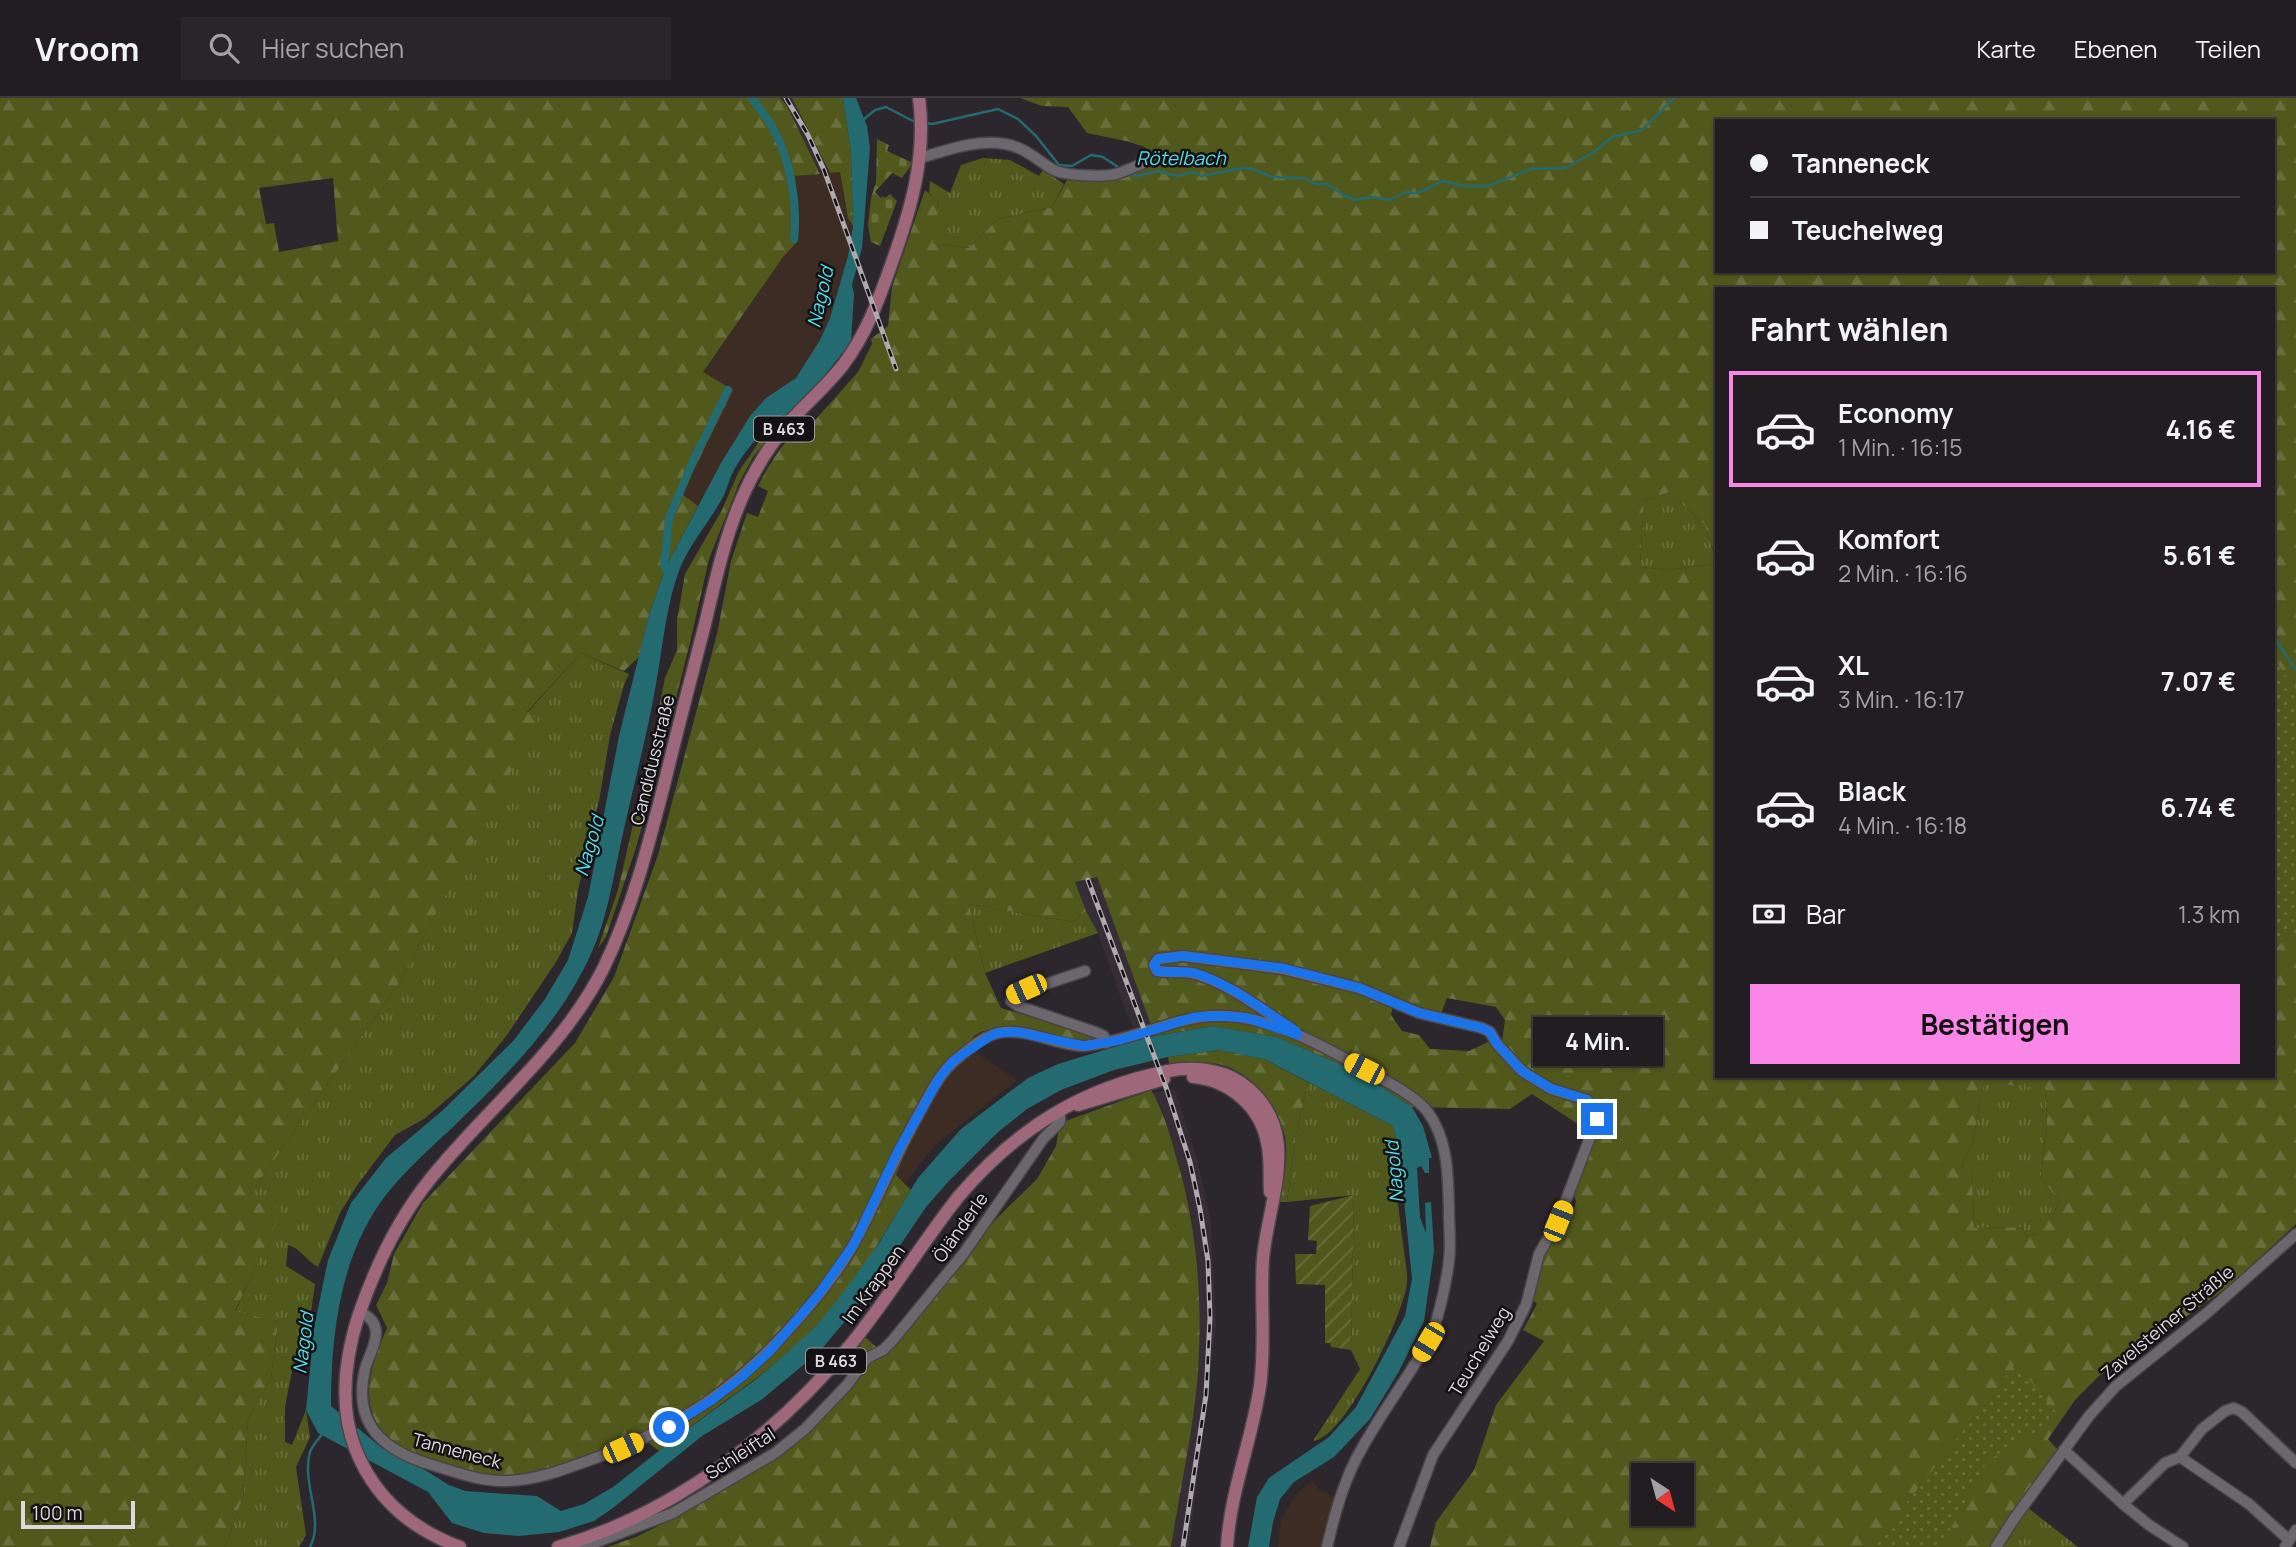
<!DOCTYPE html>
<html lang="de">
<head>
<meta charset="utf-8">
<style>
  :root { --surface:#211d21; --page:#29262a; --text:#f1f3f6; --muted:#a2a2a5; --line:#3e3b3f; --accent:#fa87e7 }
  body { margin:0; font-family:Manrope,sans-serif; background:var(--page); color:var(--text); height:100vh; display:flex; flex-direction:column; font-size:26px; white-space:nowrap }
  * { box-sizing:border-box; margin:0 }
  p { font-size:23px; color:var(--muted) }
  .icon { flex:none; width:38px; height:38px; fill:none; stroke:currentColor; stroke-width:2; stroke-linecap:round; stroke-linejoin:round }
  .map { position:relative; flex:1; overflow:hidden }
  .details { position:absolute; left:1715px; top:189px; width:560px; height:791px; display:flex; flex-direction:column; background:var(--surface); border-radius:0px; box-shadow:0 2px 5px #0004,0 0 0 2px var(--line) }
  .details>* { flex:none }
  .banner { position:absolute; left:1715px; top:21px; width:560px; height:154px; border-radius:0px; box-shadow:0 2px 5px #0004,0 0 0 2px var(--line); display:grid; align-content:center; height:154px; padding:0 35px; background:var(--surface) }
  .needle { width:46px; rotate:144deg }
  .buttons { position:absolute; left:1631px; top:1365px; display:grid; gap:14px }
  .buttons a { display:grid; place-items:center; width:63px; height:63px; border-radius:0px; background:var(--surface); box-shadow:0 2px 5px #0004,0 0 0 2px var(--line); font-size:35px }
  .scale { position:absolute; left:21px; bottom:18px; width:114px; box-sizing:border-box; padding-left:7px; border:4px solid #dcd9dc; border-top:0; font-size:19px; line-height:24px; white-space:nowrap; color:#dcd9dc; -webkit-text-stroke:5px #131113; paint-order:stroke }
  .end { position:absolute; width:32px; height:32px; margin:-16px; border:9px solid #1a73e8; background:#fff; box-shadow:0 0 0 4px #fff }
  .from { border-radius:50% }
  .bubble { position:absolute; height:49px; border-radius:0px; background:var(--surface); box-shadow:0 2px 5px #0004,0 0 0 2px var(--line); font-size:23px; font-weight:700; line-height:49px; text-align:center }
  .car { position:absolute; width:21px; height:42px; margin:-21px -10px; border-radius:9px; box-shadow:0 0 5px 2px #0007; background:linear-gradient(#f5c518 24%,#345 0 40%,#f5c518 0 76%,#345 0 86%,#f5c518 0) }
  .banner b { display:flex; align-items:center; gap:24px; height:66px; font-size:26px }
  .banner b+b { border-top:2px solid var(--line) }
  .banner i { width:18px; height:18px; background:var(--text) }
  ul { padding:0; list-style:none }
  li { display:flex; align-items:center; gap:21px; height:116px; margin:0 14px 10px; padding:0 21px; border:4px solid transparent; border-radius:0px }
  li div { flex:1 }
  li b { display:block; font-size:26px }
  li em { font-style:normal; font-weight:700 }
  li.on { border-color:var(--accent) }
  li>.icon { width:63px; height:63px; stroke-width:1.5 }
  h2 { padding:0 35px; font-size:32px; line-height:84px }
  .pay { display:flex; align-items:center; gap:18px; height:77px; padding:0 35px; font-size:26px }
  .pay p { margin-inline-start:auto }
  .cta { display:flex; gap:14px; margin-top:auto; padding:14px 35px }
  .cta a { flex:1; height:80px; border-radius:0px; background:var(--accent); color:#111; font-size:28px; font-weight:700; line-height:80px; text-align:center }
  header { display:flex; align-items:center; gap:42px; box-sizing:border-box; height:98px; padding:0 35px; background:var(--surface); border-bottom:2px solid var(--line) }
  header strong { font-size:33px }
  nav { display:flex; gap:38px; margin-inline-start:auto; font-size:24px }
  .search { width:490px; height:63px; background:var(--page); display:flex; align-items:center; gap:18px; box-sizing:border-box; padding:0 24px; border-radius:0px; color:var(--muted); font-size:26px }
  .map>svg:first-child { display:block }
  .built { fill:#362d37 }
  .industrial { fill:#3d2c23 }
  .grass { fill:url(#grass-tufts) }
  .forest { fill:url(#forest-firs); fill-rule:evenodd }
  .cemetery { fill:url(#cemetery-stones) }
  .park { fill:url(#park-dots) }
  .garden { fill:url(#garden-furrows) }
  .water { fill:#236b71 }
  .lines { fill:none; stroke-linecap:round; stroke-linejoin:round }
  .stream { stroke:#236b71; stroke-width:2.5 }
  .canal { stroke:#236b71; stroke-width:8 }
  .minor-casing { stroke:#484449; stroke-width:13 }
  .major-casing { stroke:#484449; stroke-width:15 }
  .minor { stroke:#6c676d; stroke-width:10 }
  .major { stroke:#9f687a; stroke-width:12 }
  .rail-casing { stroke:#aeaaae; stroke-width:5 }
  .rail { stroke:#131113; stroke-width:2.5; stroke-dasharray:8; stroke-linecap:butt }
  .route { stroke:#1a73e8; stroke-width:9 }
  .labels { text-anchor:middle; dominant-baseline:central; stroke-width:5; stroke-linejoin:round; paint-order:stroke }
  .shield { fill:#131113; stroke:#a09da0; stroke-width:2 }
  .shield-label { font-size:16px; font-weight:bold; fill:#dcd9dc }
  .street-label { font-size:18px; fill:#dcd9dc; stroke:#131113 }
  .water-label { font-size:19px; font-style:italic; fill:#55dde9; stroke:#131113 }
</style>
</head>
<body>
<header>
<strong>Vroom</strong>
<div class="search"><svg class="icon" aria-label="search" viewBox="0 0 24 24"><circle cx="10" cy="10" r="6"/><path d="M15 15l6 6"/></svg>Hier suchen</div>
<nav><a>Karte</a><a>Ebenen</a><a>Teilen</a></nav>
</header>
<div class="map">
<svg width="2296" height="1449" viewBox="0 0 2296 1449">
  <defs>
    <pattern id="grass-tufts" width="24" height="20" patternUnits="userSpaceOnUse" patternTransform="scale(1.75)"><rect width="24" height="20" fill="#51581b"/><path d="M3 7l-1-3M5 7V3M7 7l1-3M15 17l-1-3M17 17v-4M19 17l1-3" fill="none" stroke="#696f3c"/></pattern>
    <pattern id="forest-firs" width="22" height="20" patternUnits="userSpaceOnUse" patternTransform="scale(1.75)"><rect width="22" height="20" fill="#51581b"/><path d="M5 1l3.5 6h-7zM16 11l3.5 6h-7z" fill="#696f3c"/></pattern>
    <pattern id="cemetery-stones" width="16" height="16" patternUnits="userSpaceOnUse" patternTransform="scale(1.75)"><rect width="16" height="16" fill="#51581b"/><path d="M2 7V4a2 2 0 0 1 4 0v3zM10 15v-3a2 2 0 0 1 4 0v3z" fill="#696f3c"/></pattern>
    <pattern id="park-dots" width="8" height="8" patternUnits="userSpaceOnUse" patternTransform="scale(1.75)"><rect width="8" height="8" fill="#51581b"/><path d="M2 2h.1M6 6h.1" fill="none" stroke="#696f3c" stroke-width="1.8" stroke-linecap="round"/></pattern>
    <pattern id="garden-furrows" width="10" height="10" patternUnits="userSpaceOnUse" patternTransform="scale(1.75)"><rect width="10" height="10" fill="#51581b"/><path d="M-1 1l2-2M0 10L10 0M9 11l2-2" fill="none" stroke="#696f3c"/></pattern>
  </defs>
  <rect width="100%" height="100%" fill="#2c272c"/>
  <g class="built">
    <path d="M780,0h12l35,69 -9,3 -31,-64z"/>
    <path d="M1097,779l48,131 6,17 -17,3 -10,-21 -26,-74 -12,-22 -11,-29z"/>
    <path d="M1175,991l22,70 14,62 5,105 -27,221h-18l25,-155 2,-73 -7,-103 -10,-44 -19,-63 -10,-16z"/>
  </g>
  <g class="industrial">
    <path d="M840,74l8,46 5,8 -5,30 -18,62 -10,22 -24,38 -30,20 -16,18 -52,90 -17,-12 52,-104 -31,-18 81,-115 14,-15 2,-20 -4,-46z"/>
    <path d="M974,953l43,29 -77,61 -15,16 -19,26 -10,-8 9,-23 -2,-3 38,-70 15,-16z"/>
    <path d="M1313,1383l5,8 17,8 -12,50h-45l3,-29 17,-26z"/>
  </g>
  <g class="grass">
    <path d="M983,60l27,2 29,16 4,-6 21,14 -12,23 -54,12 -29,29 -37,-5 7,-41 -10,-9 1,-12 20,12 11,-28z"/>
    <path d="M1669,394l36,33 12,39 -50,6 -27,-3 4,-66z"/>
    <path d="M581,555l48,21 -5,11 -14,50 -10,61 -22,94 -6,43 -16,29 -49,73 -33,41 -50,43 -29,16 -37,49 -18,29 -22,54c-12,-6 -16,-18 -30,-22l-2,21 29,18 -10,70 -11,7 -9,46v35l7,3 14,-35 4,27 -14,30 10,68 -7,12h-74l18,-50 5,-77 23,-41 7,-57 -43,-10 46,-101 -32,-16 150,-212 138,-263 -10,-7z"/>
    <path d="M969,806l104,18 13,-11 12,22 -113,40z"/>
    <path d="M2017,979h9l19,10 2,32 -6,59 18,23 -6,14 -16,19 -12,2 -2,-9 -49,1 -2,-58 -11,-3 11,-23 12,-62 31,4z"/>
    <path d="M1308,984l85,44 6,24 -6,15c4,28 7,57 11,86 1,10 4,22 3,32 -3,31 -62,156 -94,158l47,-72 -9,-19 3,-155 -67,7 9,-68z"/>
    <path d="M2027,1409l51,40h-78z"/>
  </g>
  <g class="forest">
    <path d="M0,0h780l7,8 33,68 -25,2 4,46 -2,20 -14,15 -80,115 30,18 -51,104 16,12 -32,61 -17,48 -10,42 -15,14 -43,-18 -54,59 11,8 -139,263 -149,211 32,17 -47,100 43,11 -7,57 -23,41 -5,77 -18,50h-225zM333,80l5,63 -59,11 -5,-29 -8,1 -7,-36z"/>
    <path d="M792,0h51l8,54 2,74 -5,-8 -8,-46 -10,1z"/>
    <path d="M1020,0h1276v1126l-67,62 -111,79 -18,10 -25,25 -27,39 10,11 -65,97h-563l6,-25 38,-52 22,-65 48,-64 -21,-11 14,-26 -5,-5c7,-28 14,-68 40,-84l4,-14 -7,-18 18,-53 -55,-36 -22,15 -98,-2 -52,-34 -83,-36 -64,-11 -58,10 -58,-159 -22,5 11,29 -13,11 -104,-18 16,69 16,35 98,29 -2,2 -14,2 -68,-12 -32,2 -9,5 -33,43 -38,70 3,2 -10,24 15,15c-29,47 -57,97 -96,137 -47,48 -104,81 -156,124l-19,-15c-39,17 -94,40 -137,40 -21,0 -43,-8 -63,-14 -13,-4 -28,-7 -40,-15 -46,-31 -32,-76 -13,-119l-11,-23 11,-22 7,-29 29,-51 152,-160 39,-66 44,-122 59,-221 14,-73 16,-48 11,4 10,-26 -10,-5c12,-24 26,-44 45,-64l5,6 50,-56 14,-28 -1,-5 17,-13 4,-39 33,-97 14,12 -6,41 36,5 29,-29 54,-12 15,-27 46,1 32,-16 3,-12 -3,-6 -19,-6 -39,-8 -19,-26 -26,-1zM1717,23h556v150h-556zM1717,191h556v787h-556v-512l-50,6 -27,-3 4,-66 25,-9 36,33 12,37zM1447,900l49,9 9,13 -3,22 -7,4 -7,-4 -19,9 -39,-2 -11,-14 -17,-4 -11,-16 2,-9 48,8zM2017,979h9l-1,9 20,2 2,31 -6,59 18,23 -6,14h-15l-1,19 -12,2 -2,-9 -49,1 -2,-59 -11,-2 11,-23 12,-61 31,3zM1643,1377h39v39h-39z"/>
    <path d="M770,328l4,5 -21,26 -13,24 -31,78 -19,84 -33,130 -22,78 -29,86 -8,11 20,-58 35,-152 12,-60 12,-28v-30l8,-46 37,-64 17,-39z"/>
    <path d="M1220,952l44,9 44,23 -12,52 -9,68h-7c3,-21 9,-43 5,-65 -6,-32 -34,-66 -67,-73 -17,-3 -32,-2 -49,-1l-1,-6z"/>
    <path d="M1151,992c13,22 19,45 26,70 22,72 27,159 19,234 -6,51 -17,102 -25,153h-564l29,-10 40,-20 119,-81 46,-45 23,-55 20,18 108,-131 45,-44 19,-33 4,-23z"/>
  </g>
  <path class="cemetery" d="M877,41l12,6 -2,6 26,12 -11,15 -10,-5 -17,19 6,6 2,-2 2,2 5,-4 7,7 -17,45 -9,-4 -3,-17 3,-27 5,-16z"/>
  <g class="park">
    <path d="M2273,559l23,33v238l-23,24z"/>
    <path d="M2016,1265l44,54 -73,44 -46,86h-69z"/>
  </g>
  <path class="garden" d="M1354,1097l-3,155 -20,-3 -1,-4h-5v-58l-29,-1 -1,-30h21l1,-13 -9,-1 2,-34z"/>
  <path class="water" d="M843,0h13l11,28 3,22 -8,100 -10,37 2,9 -3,48 -30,38 -34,36 -4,-1c-21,16 -39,35 -51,59 -3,7 -5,14 -8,21 -13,25 -33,47 -44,73 -14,36 -17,78 -24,116 -9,52 -23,103 -34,154 -8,35 -13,71 -26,104 -30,75 -87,131 -144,186 -24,22 -56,51 -74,78 -39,58 -47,132 -47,200l51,42 38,19 29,18 16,6 72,5 24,15 23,-7 29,-17 61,-48 81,-59 34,-29 27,-25 26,-32 37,-51 39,-65 43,-49 67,-51 30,-14 86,-26 69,-12 64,11 83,36 52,34 11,19 9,32h-3v15h-4l-4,-7 -4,2 3,49 6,16 -1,-30 6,-1 3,49 -10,70 -26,52 -28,46 -36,38 -40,25 -14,17 -7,23 -4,25h-21l9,-50 12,-19 60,-41 27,-30 49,-91 7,-37 -13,-129 -6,-24 -129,-67 -45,-9 -51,7 -54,13 -53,20 -34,19 -30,24 -49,49 -22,25 -60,89 -46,55 -59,49 -59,36 -89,72 -19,13 -35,11 -41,4 -34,-3 -32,-10 -24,-31 -110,-59 -12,-23 8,-82 14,-68 23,-57 35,-45 56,-47 72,-71 31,-41 23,-39 20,-63 31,-161 30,-121 17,-48 55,-104 29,-47 16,-18 30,-20 24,-38 10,-22 18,-62 5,-30 -2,-74z"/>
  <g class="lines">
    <g class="stream">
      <path d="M863,22l12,-10 11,-3 29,15"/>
      <path d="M925,25l7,1 66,-15 20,10 18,17 23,29 13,1 19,-11 12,2 18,12"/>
      <path d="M1126,76l10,2 22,-5 19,5 16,-4 8,4 41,-8 11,1 19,8 33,1 11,6h11l16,11 12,5 17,-3 18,3 16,-8c16,4 23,-6 37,-11l21,5h24l43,-17 34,-1 29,-16 18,-15 30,-7 32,-32"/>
      <path d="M2273,538l23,34"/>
      <path d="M310,1449c15,-28 -9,-64 0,-95 2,-6 8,-12 12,-18"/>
    </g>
    <g class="canal">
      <path d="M752,0c7,10 16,21 22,32 16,29 24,76 20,109"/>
      <path d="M671,477l-7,-8 5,-49 25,-59 34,-69"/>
    </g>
    <g class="minor-casing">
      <g id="minor">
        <path d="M920,60c28,-8 56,-19 85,-14 19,3 31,15 47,25 11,7 50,8 64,5 10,-3 20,-8 30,-12"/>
        <path d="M1085,873l-72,24 -2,6 7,5 77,26 9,4 2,7"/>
        <path d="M1292,931c-31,-20 -62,-45 -97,-55 -9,-3 -27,-1 -38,-3l-3,-6 4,-6 25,-3 100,13 76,19 60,25 63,15 8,4 7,12 25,27 29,18 36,11 8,9 2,10 -39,102 -19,33 -13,51 -18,36 -75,114 -34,92"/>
        <path d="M360,1214c9,4 16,10 16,21 0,12 -8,25 -11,36 -13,56 19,82 67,96 24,7 49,17 75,16 29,-1 56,-11 83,-21 89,-32 147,-71 210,-143 20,-23 41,-49 56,-77 22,-42 40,-86 64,-128 11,-20 20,-40 38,-54 10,-9 27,-22 40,-25 28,-6 57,12 85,13 3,0 15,-2 19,-3 37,-6 73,-25 110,-27 54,-3 107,28 152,53 18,10 51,26 63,42 22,29 21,67 22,101 0,16 2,32 0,48 -2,20 -10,55 -17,74 -4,12 -13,23 -19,33 -17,27 -36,54 -51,81 -18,31 -27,65 -35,99"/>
        <path d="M2064,1352l59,54 26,21 34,22"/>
        <path d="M2180,1359l69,47 40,36"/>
        <path d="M2123,1406l42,-41 15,-6 22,-28 23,-18 9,-3 8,4 54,51"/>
        <path d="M584,1449l89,-34 102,-60 30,-24 42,-44 20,-27 16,-8 9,-9 72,-88 79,-114 17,-17v-11"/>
        <path d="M1996,1449l18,-28 75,-103 27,-30 91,-73 89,-79"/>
        <path d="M2285,1449l11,-17"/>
      </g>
    </g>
    <g class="major-casing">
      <g id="major">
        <path d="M1193,979c36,3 67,29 74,65 4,16 2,33 3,50"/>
        <path d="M1078,1007l86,-26"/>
        <path d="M460,1449c-49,-18 -86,-50 -105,-99 -16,-42 -10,-89 3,-131 17,-50 39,-97 73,-139 57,-71 132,-128 173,-211 28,-58 44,-120 60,-182 13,-54 27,-107 41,-161 11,-46 21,-93 41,-135 11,-23 24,-44 40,-63 18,-21 40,-39 57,-61 22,-29 35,-63 47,-97 20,-55 37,-111 29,-170"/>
        <path d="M558,1449c117,-34 217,-111 294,-204 38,-47 69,-99 107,-147 57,-67 123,-108 209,-125 23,-5 52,-2 72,11 65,45 29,114 23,176 -3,43 3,85 -3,128 -8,54 -30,106 -33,161"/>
      </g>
    </g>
    <use href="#minor" class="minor"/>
    <use href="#major" class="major"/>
    <g class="rail-casing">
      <g id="rail">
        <path d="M786,0l22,37 16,35 72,199"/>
        <path d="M1088,782l79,210 23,72 10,47 8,52 2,57 -4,77 -23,152"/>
      </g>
    </g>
    <use href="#rail" class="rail"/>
  </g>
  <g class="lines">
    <path class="route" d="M669,1329l43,-27 31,-24 27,-25 49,-57 35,-50 44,-93 42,-74 13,-16 36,-24 8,-4 20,-1 67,14 36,-6 75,-23 25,-1 27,2 51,17 -2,-4c-32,-20 -64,-46 -101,-58 -10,-2 -26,0 -38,-2l-3,-6 4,-6 25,-3 100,12 76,20 60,25 63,15 8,4 7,12 25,27 28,17 37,12 8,9 2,10"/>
  </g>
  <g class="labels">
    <g class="shield">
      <rect x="754" y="318.5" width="60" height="25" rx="5"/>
      <rect x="806" y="1250.5" width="60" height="25" rx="5"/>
    </g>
    <g class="shield-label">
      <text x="784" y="331">B 463</text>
      <text x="836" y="1263">B 463</text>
    </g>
    <g class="street-label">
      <text transform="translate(652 662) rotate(-76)">Candidusstraße</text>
      <text transform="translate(960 1129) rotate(-55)">Öländerle</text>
      <text transform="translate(873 1186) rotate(-54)">Im Krappen</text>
      <text transform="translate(2167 1224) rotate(-40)">Zavelsteiner Sträßle</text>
      <text transform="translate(1479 1253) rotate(-59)">Teuchelweg</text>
      <text transform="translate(457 1352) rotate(15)">Tanneneck</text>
      <text transform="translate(740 1355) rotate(-33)">Schleiftal</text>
    </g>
    <g class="water-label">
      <text x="1181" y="60">Rötelbach</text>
      <text transform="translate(820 199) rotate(-77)">Nagold</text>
      <text transform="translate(589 748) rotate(-74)">Nagold</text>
      <text transform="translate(1394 1074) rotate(-95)">Nagold</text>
      <text transform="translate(303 1245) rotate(-83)">Nagold</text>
    </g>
  </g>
</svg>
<div class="buttons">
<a><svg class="needle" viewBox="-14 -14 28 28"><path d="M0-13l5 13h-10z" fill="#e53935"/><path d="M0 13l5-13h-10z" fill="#a2a2a5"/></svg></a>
</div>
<div class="scale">100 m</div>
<i class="end from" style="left:669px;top:1329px"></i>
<i class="end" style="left:1597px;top:1021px"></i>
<div class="bubble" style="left:1533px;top:919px;width:130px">4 Min.</div>
<i class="car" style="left:1026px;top:891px;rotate:246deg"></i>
<i class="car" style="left:1364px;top:971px;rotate:297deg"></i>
<i class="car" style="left:1558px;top:1123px;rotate:22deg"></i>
<i class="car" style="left:1428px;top:1244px;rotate:211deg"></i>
<i class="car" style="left:623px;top:1350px;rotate:66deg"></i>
<div class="banner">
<b><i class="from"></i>Tanneneck</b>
<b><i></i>Teuchelweg</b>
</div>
<section class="details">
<h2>Fahrt wählen</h2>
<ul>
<li class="on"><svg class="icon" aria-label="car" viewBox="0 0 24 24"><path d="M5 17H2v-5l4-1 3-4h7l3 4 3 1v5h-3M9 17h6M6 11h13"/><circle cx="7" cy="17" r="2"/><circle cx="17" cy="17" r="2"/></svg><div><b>Economy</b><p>1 Min. · 16:15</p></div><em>4.16 €</em></li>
<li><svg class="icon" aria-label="car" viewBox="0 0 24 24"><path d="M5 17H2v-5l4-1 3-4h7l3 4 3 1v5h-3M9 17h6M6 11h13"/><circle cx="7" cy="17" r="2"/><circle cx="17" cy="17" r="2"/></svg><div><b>Komfort</b><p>2 Min. · 16:16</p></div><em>5.61 €</em></li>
<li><svg class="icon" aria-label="car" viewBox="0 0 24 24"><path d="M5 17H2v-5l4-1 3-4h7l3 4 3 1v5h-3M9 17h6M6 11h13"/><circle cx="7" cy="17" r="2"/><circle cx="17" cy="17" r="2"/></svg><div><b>XL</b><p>3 Min. · 16:17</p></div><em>7.07 €</em></li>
<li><svg class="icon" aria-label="car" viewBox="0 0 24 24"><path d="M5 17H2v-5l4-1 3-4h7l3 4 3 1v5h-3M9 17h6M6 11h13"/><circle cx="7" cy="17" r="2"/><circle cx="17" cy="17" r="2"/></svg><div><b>Black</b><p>4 Min. · 16:18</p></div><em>6.74 €</em></li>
</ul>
<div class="pay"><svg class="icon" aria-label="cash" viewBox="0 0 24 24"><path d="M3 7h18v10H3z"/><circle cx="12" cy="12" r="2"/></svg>Bar<p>1.3 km</p></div>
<div class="cta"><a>Bestätigen</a></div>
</section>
</div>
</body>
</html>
